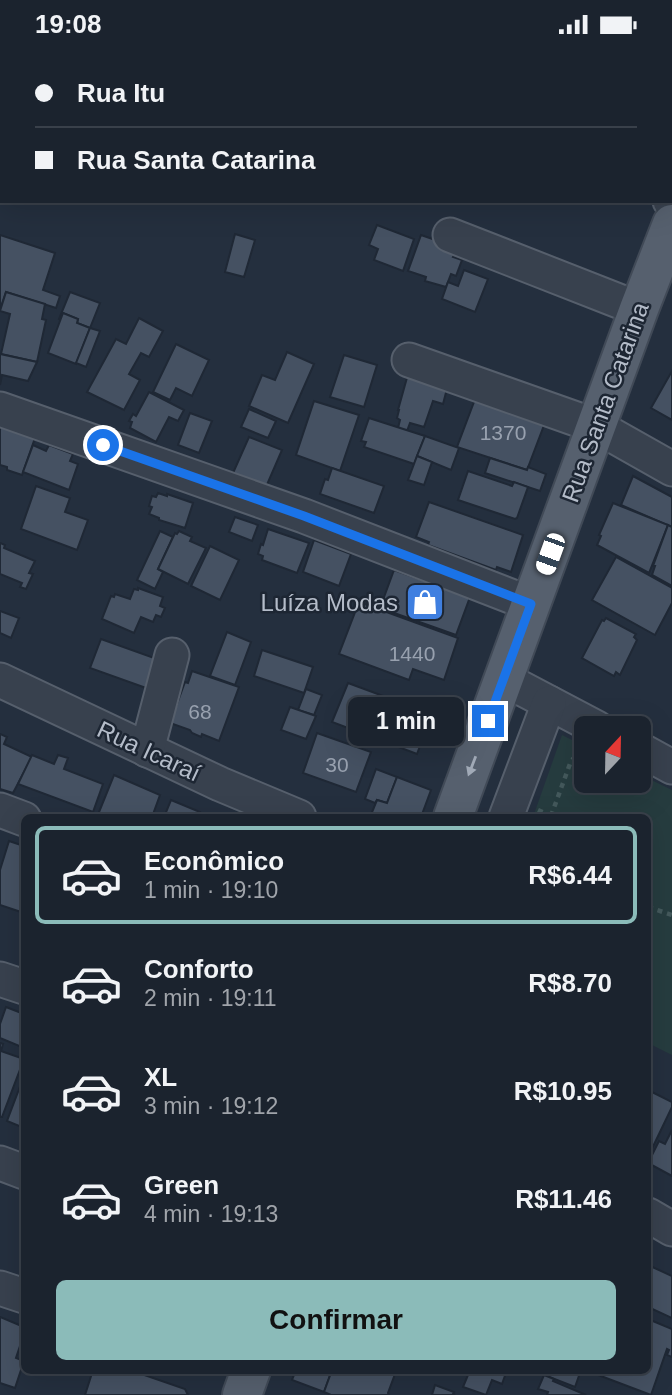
<!DOCTYPE html>
<html lang="pt">
<head>
<meta charset="utf-8">
<style>
  :root { --surface:#1b232e; --page:#242b36; --text:#f1f3f6; --muted:#a0a4aa; --line:#39404a; --accent:#8bbbb9 }
  body { margin:0; font-family:Arial,sans-serif; background:var(--page); color:var(--text); height:100vh; display:flex; flex-direction:column; font-size:26px; white-space:nowrap }
  * { box-sizing:border-box; margin:0 }
  p { font-size:23px; color:var(--muted) }
  .icon { flex:none; width:38px; height:38px; fill:none; stroke:currentColor; stroke-width:2; stroke-linecap:round; stroke-linejoin:round }
  .map { position:relative; flex:1; overflow:hidden }
  .details { position:absolute; left:21px; top:765px; width:630px; height:560px; display:flex; flex-direction:column; background:var(--surface); border-radius:10px; box-shadow:0 7px 28px #0002,0 0 0 2px var(--line) }
  .details>* { flex:none }
  .banner { position:absolute; left:0px; top:0px; width:672px; height:154px; box-shadow:0 7px 28px #0002,0 0 0 2px var(--line); display:grid; align-content:center; height:154px; padding:0 35px; background:var(--surface) }
  .needle { width:46px; rotate:22deg }
  .buttons { position:absolute; left:574px; top:667px; display:grid; gap:14px }
  .buttons a { display:grid; place-items:center; width:77px; height:77px; border-radius:10px; background:var(--surface); box-shadow:0 7px 28px #0002,0 0 0 2px var(--line); font-size:35px }
  .end { position:absolute; width:32px; height:32px; margin:-16px; border:9px solid #1a73e8; background:#fff; box-shadow:0 0 0 4px #fff }
  .from { border-radius:50% }
  .bubble { position:absolute; height:49px; border-radius:10px; background:var(--surface); box-shadow:0 7px 28px #0002,0 0 0 2px var(--line); font-size:23px; font-weight:700; line-height:49px; text-align:center }
  .car { position:absolute; width:21px; height:42px; margin:-21px -10px; border-radius:9px; box-shadow:0 0 5px 2px #0007; background:linear-gradient(#fff 24%,#345 0 40%,#fff 0 76%,#345 0 86%,#fff 0) }
  .banner b { display:flex; align-items:center; gap:24px; height:66px; font-size:26px }
  .banner b+b { border-top:2px solid var(--line) }
  .banner i { width:18px; height:18px; background:var(--text) }
  ul { padding:12px 0 0; list-style:none }
  li { display:flex; align-items:center; gap:21px; height:98px; margin:0 14px 10px; padding:0 21px; border:4px solid transparent; border-radius:10px }
  li div { flex:1 }
  li b { display:block; font-size:26px }
  li em { font-style:normal; font-weight:700 }
  li.current { border-color:var(--accent) }
  li>.icon { width:63px; height:63px; stroke-width:1.5 }
  .action { display:flex; gap:14px; margin-top:auto; padding:14px 35px }
  .action a { flex:1; height:80px; border-radius:10px; background:var(--accent); color:#111; font-size:28px; font-weight:700; line-height:80px; text-align:center }
  .status { display:flex; justify-content:space-between; align-items:center; height:49px; padding:0 35px; background:var(--surface); direction:ltr }
  .status svg { height:19px; fill:currentColor }
  .map>svg:first-child { display:block }
  .green { fill:#263c3f }
  .building { fill:#455162; stroke:#1f2835; stroke-width:2 }
  .lines { fill:none; stroke-linecap:round; stroke-linejoin:round }
  .minor-casing { stroke:#565f6c; stroke-width:37 }
  .major-casing { stroke:#414a57; stroke-width:42 }
  .path { stroke:#44595c; stroke-width:4.5; stroke-dasharray:5 5; stroke-linecap:butt }
  .minor { stroke:#38414e; stroke-width:33 }
  .major { stroke:#56606e; stroke-width:38 }
  .oneway { fill:#a1aab7 }
  .route { stroke:#1a73e8; stroke-width:9 }
  .labels { text-anchor:middle; dominant-baseline:central; stroke-width:5; stroke-linejoin:round; paint-order:stroke }
  .number-label { font-size:21px; fill:#98a1af }
  .street-label { font-size:24px; fill:#b4bcc9; stroke:#1d2633 }
  .poi-label { font-size:24px; fill:#b4bcc9; stroke:#1d2633; text-anchor:end }
</style>
</head>
<body>
<div class="status"><b>19:08</b><svg viewBox="0 0 49 12"><path d="M0 12V9h3v3zM5 12V6h3v6zM10 12V3h3v9zM15 12V0h3v12zM26 1h20v11H26zM47 4h2v5h-2z"/></svg></div>
<div class="map">
<svg width="672" height="1346" viewBox="0 0 672 1346">
  <rect width="100%" height="100%" fill="#242f3e"/>
  <path class="green" d="M562,686l24,12v34h53v-7l33,16v265l-24,-12v-226h-115z"/>
  <g class="building">
    <path d="M377,176l37,14 -11,32 -29,-11 4,-11 -9,-4z"/>
    <path d="M235,185l20,6 -11,37 -19,-5z"/>
    <path d="M0,186l55,18 -12,37 17,6 -4,12 -50,-16 -6,18z"/>
    <path d="M421,186l23,8 12,8 -3,6 9,3 -6,16 -5,-2 -5,13 -21,-6 1,-4 -18,-6z"/>
    <path d="M464,221l24,9 -13,33 -33,-13 6,-17 10,4z"/>
    <path d="M6,243l39,12 -3,15 4,1 -9,42 -36,-8 9,-40 -10,-3z"/>
    <path d="M70,243l30,11 -10,25 -13,-5 1,-4 -15,-6 -2,7 -2,-1z"/>
    <path d="M63,264l15,6 -1,4 13,5 -14,36 -28,-11z"/>
    <path d="M139,269l24,13 -14,26 -8,-4 -12,21 11,6 -16,30 -37,-18 29,-53 10,5z"/>
    <path d="M90,279l10,3 -14,36 -10,-4z"/>
    <path d="M176,295l33,16 -17,36 -16,-8 -6,12 -17,-8z"/>
    <path d="M287,303l27,12 -26,59 -39,-17 13,-31 13,5z"/>
    <path d="M0,305l37,8 -9,19 -26,-6 -2,10z"/>
    <path d="M344,306l33,10 -13,42 -34,-10z"/>
    <path d="M672,322v49l-21,-12z"/>
    <path d="M408,325l40,11 -5,19 -10,-3 -9,26 -14,-4 -3,8 -9,-3 2,-8 -3,-2 2,-8h-1z"/>
    <path d="M149,343l35,18 -6,11 -9,-4 -13,25 -26,-14 2,-6 -3,-1 4,-7 3,2z"/>
    <path d="M477,345l69,26 -19,50 -70,-23z"/>
    <path d="M314,352l45,14 -19,56 -44,-16z"/>
    <path d="M249,360l27,12 -8,17 -27,-11z"/>
    <path d="M190,364l22,8 -13,32 -21,-8z"/>
    <path d="M369,369l56,18 -11,28 -50,-17 2,-5 -5,-1z"/>
    <path d="M0,377l35,12 -13,37 -15,-5v-3l-7,-2z"/>
    <path d="M425,387l34,12 -8,22 -34,-14z"/>
    <path d="M249,388l33,13 -16,37 -33,-14z"/>
    <path d="M33,396l13,6 3,-6 24,9 -3,7 8,3 -9,26 -46,-18z"/>
    <path d="M417,407l15,6 -8,23 -16,-5z"/>
    <path d="M490,409l37,12 1,-3 18,7 -6,17 -55,-18z"/>
    <path d="M332,419l52,18 -10,27 -54,-19 5,-15 3,1z"/>
    <path d="M468,422l44,15 2,-4 14,5 -11,31 -2,1 -57,-19z"/>
    <path d="M633,427l39,21v30l-51,-22z"/>
    <path d="M36,437l34,12 -5,14 23,8 -11,30 -56,-21z"/>
    <path d="M158,444l9,3v-2l26,9 -8,25 -26,-8v-2l-10,-4 3,-7 -3,-1 3,-10 4,1z"/>
    <path d="M429,453l94,33 -12,37 -14,-5 -1,3 -68,-25 1,-3 -13,-5z"/>
    <path d="M613,454l55,22 -19,48 -52,-28 4,-9 -2,-1z"/>
    <path d="M235,468l23,8 -6,16 -23,-9z"/>
    <path d="M668,476l4,2v59l-20,-11 3,-9h-2z"/>
    <path d="M268,480l41,14 -12,30 -35,-13 1,-4 -5,-2 3,-10 2,1z"/>
    <path d="M160,482l13,6 -15,32 5,3 -8,17 -18,-9z"/>
    <path d="M179,482l13,6 -2,4 16,7 -18,36 -30,-15 17,-36 2,1z"/>
    <path d="M314,491l37,14 -12,32 -36,-14z"/>
    <path d="M0,494l5,2 -1,3 31,13 -6,12 4,1 -7,15 -6,-2 2,-4 -22,-9z"/>
    <path d="M210,497l29,14 -19,40 -29,-14z"/>
    <path d="M616,508l56,31v15l-17,32 -63,-35z"/>
    <path d="M394,521l76,27 -14,38 -76,-27z"/>
    <path d="M138,539l25,9 -3,9 5,2 -4,9 -5,-2 -3,7 -12,-5 -7,16 -32,-14 9,-23 3,1 1,-3 15,5 4,-10 4,1z"/>
    <path d="M359,553l99,36 -14,42 -31,-11 -4,11 -70,-26z"/>
    <path d="M0,562l19,7 -8,20 -11,-5z"/>
    <path d="M606,569l30,16 -2,3 3,3 -17,35 -4,-3 -2,4 -32,-18 20,-38 2,1z"/>
    <path d="M227,583l24,10 -16,43 -25,-9z"/>
    <path d="M101,590l56,20 -11,29 -56,-20z"/>
    <path d="M262,601l51,17 -9,26 -50,-17z"/>
    <path d="M192,622l47,16 -20,54 -17,-7 -1,3 -9,-4 -2,-3 -20,-7 15,-41 3,1z"/>
    <path d="M348,634l84,31 -15,40 -85,-32z"/>
    <path d="M306,640l16,6 -8,20 -16,-5z"/>
    <path d="M290,658l26,9 -10,23 -25,-9z"/>
    <path d="M317,684l54,19 -15,40 -53,-19z"/>
    <path d="M0,685l7,3 -3,7 28,13 -19,36 -13,-4z"/>
    <path d="M32,706l22,9 4,-9 10,3 -4,11 39,15 -10,28 -75,-28z"/>
    <path d="M376,720l21,8 -10,26 -10,-3 -2,3 -10,-4z"/>
    <path d="M114,726l46,20 -8,22h-25l-7,-3 -1,3h-22z"/>
    <path d="M397,728l34,13 -10,27h-51l7,-17 10,3z"/>
    <path d="M171,751l29,12 -2,5h-34z"/>
    <path d="M9,792l15,5v67l-24,-8v-35z"/>
    <path d="M6,958l18,7v34l-24,-10v-14z"/>
    <path d="M0,994l3,1 -2,7 23,8 -22,58h-2z"/>
    <path d="M24,1027v52l-17,-7z"/>
    <path d="M648,1041l24,12v5l-24,50z"/>
    <path d="M672,1081v46l-24,-13 11,-22 6,3z"/>
    <path d="M648,1216l24,11v42l-24,-11z"/>
    <path d="M0,1268l24,10v7l-8,24 8,3 -9,27 -15,-5z"/>
    <path d="M648,1270l24,10v28l-5,-2 2,-5 -2,-1 -16,46 -66,-25h63z"/>
    <path d="M93,1321h37l55,19 3,6h-103z"/>
    <path d="M296,1321h36l-8,22 -32,-12z"/>
    <path d="M332,1321h54l9,4 -7,19 1,2h-58l-7,-3z"/>
    <path d="M470,1321h37l-5,14 -10,-4 -6,15 -23,-8z"/>
    <path d="M540,1321h41l-6,17 -36,-14z"/>
    <path d="M544,1326l10,4 -1,2 33,14h-39l1,-3 -10,-3z"/>
    <path d="M435,1336l19,7 -1,2 2,1h-23z"/>
  </g>
  <g class="lines">
    <g class="minor-casing">
      <g id="minor">
        <path d="M621,2v-2"/>
        <path d="M670,44l2,1"/>
        <path d="M670,80l2,-4"/>
        <path d="M670,152l2,2"/>
        <path d="M450,186l189,74"/>
        <path d="M409,311l187,66 76,43"/>
        <path d="M0,360l304,107 227,88"/>
        <path d="M504,630l93,49"/>
        <path d="M0,631l220,104 79,33"/>
        <path d="M639,700l33,18"/>
        <path d="M147,701l25,-95"/>
        <path d="M0,761l24,9"/>
        <path d="M506,768l43,-114"/>
        <path d="M0,930l24,8"/>
        <path d="M0,1114l24,9"/>
        <path d="M648,1166l24,14"/>
        <path d="M0,1239l24,8"/>
      </g>
    </g>
    <g class="major-casing">
      <g id="major">
        <path d="M453,768l186,-508 33,-85"/>
        <path d="M242,1346l9,-25"/>
      </g>
    </g>
    <g class="path">
      <path d="M538,761l13,6"/>
      <path d="M551,767l20,-55 7,-7h7"/>
      <path d="M648,858l24,8"/>
    </g>
    <use href="#minor" class="minor"/>
    <use href="#major" class="major"/>
  </g>
  <defs><path id="oneway-solid" d="M-6-.8H1V-3.2L6.5 0L1 3.2V.8H-6Z" transform="scale(1.75)"/></defs>
  <use class="oneway" href="#oneway-solid" transform="translate(472 717) rotate(111)"/>
  <g class="lines">
    <path class="route" d="M103,396l201,71 227,88 -43,117"/>
  </g>
  <defs>
    <g id="shop-square" transform="scale(2.0125)"><rect x="-9" y="-9" width="18" height="18" rx="4" fill="#3f7fe0" stroke="#1d2633"/><path d="M-5-2.5h2.3a2.7 3.5 0 0 1 5.4 0H5L5.5 6h-11ZM-1.5-2.5h3a1.5 2.3 0 0 0-3 0Z" fill="#fff"/></g>
  </defs>
  <g fill-rule="evenodd">
    <use href="#shop-square" x="425" y="553"/>
  </g>
  <g class="labels">
    <g class="number-label">
      <text x="503" y="383">1370</text>
      <text x="412" y="604">1440</text>
      <text x="200" y="662">68</text>
      <text x="337" y="715">30</text>
    </g>
    <g class="street-label">
      <text transform="translate(605 353) rotate(-70)">Rua Santa Catarina</text>
      <text transform="translate(149 702) rotate(25)">Rua Icaraí</text>
    </g>
    <g class="poi-label">
      <text x="398" y="553">Luíza Modas</text>
    </g>
  </g>
</svg>
<div class="buttons">
<a><svg class="needle" viewBox="-14 -14 28 28"><path d="M0-13l5 13h-10z" fill="#e53935"/><path d="M0 13l5-13h-10z" fill="#a0a4aa"/></svg></a>
</div>
<i class="end from" style="left:103px;top:396px"></i>
<i class="end" style="left:488px;top:672px"></i>
<div class="bubble" style="left:348px;top:648px;width:116px">1 min</div>
<i class="car" style="left:550px;top:505px;rotate:200deg"></i>
<div class="banner">
<b><i class="from"></i>Rua Itu</b>
<b><i></i>Rua Santa Catarina</b>
</div>
<section class="details">
<ul>
<li class="current"><svg class="icon" aria-label="car" viewBox="0 0 24 24"><path d="M5 17H2v-5l4-1 3-4h7l3 4 3 1v5h-3M9 17h6M6 11h13"/><circle cx="7" cy="17" r="2"/><circle cx="17" cy="17" r="2"/></svg><div><b>Econômico</b><p>1 min · 19:10</p></div><em>R$6.44</em></li>
<li><svg class="icon" aria-label="car" viewBox="0 0 24 24"><path d="M5 17H2v-5l4-1 3-4h7l3 4 3 1v5h-3M9 17h6M6 11h13"/><circle cx="7" cy="17" r="2"/><circle cx="17" cy="17" r="2"/></svg><div><b>Conforto</b><p>2 min · 19:11</p></div><em>R$8.70</em></li>
<li><svg class="icon" aria-label="car" viewBox="0 0 24 24"><path d="M5 17H2v-5l4-1 3-4h7l3 4 3 1v5h-3M9 17h6M6 11h13"/><circle cx="7" cy="17" r="2"/><circle cx="17" cy="17" r="2"/></svg><div><b>XL</b><p>3 min · 19:12</p></div><em>R$10.95</em></li>
<li><svg class="icon" aria-label="car" viewBox="0 0 24 24"><path d="M5 17H2v-5l4-1 3-4h7l3 4 3 1v5h-3M9 17h6M6 11h13"/><circle cx="7" cy="17" r="2"/><circle cx="17" cy="17" r="2"/></svg><div><b>Green</b><p>4 min · 19:13</p></div><em>R$11.46</em></li>
</ul>
<div class="action"><a>Confirmar</a></div>
</section>
</div>
</body>
</html>
